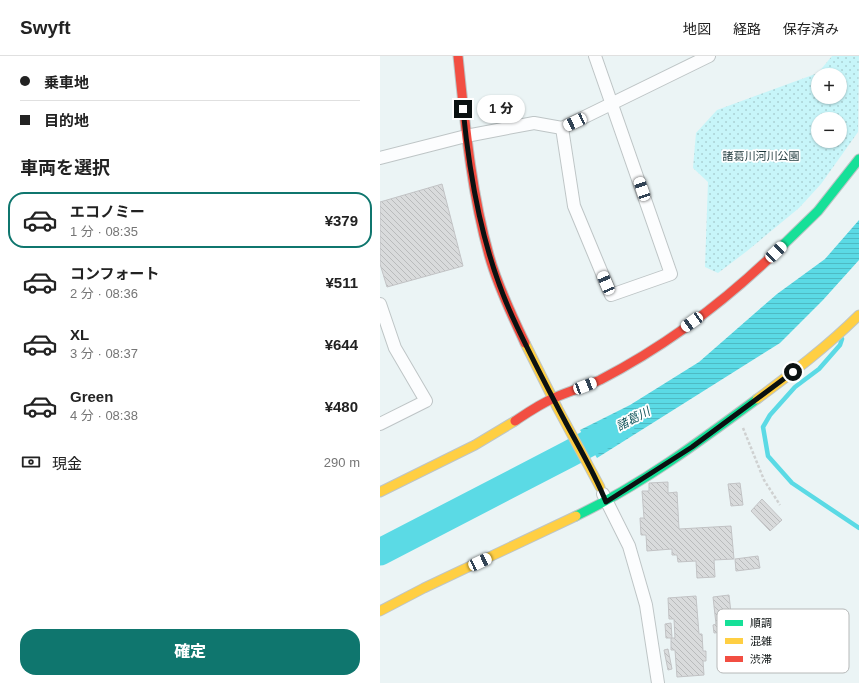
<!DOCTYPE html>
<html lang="ja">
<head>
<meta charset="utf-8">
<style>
  :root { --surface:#fff; --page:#f6f6f6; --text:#222; --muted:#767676; --line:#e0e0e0; --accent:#0f766e }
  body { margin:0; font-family:Helvetica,"Noto Sans JP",sans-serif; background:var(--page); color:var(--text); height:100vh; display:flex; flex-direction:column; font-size:15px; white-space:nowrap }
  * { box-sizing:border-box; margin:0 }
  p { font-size:13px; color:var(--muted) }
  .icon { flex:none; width:22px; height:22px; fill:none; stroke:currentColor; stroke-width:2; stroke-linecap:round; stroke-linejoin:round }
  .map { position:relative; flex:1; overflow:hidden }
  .details { display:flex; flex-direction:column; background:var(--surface); width:380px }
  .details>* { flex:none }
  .banner { display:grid; align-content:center; height:88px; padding:0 20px; background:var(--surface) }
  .buttons { position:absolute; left:431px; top:12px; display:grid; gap:8px }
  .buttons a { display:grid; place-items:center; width:36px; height:36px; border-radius:50%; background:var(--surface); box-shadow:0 1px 3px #0004; font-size:20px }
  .end { position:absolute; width:18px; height:18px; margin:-9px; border:5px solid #0b1111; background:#fff; box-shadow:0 0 0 2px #fff }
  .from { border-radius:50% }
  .bubble { position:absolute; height:28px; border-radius:14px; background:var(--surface); box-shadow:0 1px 3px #0004; font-size:13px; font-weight:800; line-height:28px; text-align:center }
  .car { position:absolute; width:12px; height:24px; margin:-12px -6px; border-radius:5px; box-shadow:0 0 3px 1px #0007; background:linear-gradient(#fff 24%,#345 0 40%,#fff 0 76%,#345 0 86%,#fff 0) }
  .banner b { display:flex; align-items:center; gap:14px; height:38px; font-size:15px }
  .banner b+b { border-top:1px solid var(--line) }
  .banner i { width:10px; height:10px; background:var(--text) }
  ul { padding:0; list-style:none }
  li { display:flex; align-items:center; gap:12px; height:56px; margin:0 8px 6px; padding:0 12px; border:2px solid transparent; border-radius:16px }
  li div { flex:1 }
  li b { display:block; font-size:15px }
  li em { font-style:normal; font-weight:800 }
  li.current { border-color:var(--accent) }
  li>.icon { width:36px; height:36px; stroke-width:1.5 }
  h2 { padding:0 20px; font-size:18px; line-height:48px }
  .pay { display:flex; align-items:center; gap:10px; height:44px; padding:0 20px; font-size:15px }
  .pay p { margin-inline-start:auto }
  .primary-button { display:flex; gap:8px; margin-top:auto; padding:8px 20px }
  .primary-button a { flex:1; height:46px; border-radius:16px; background:var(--accent); color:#fff; font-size:16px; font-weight:800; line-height:46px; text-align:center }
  header { display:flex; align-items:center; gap:24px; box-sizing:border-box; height:56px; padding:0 20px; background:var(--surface); border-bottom:1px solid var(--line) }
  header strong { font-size:19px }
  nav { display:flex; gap:22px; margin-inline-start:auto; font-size:14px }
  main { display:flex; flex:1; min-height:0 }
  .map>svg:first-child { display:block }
  .park { fill:url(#park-dots); fill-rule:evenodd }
  .water { fill:url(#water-rules) }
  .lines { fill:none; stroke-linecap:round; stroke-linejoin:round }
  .stream { stroke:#5bdae5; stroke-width:4.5 }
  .river { stroke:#5bdae5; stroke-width:27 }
  .building { fill:url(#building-back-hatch); stroke:#c2c3c5 }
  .street-casing { stroke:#bec5c6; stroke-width:14 }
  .fast-casing { stroke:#bec5c6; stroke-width:11 }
  .slow-casing { stroke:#bec5c6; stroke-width:11 }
  .jam-casing { stroke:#bec5c6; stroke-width:11 }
  .path { stroke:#cfd1d1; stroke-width:2.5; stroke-dasharray:3 2; stroke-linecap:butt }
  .street { stroke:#fcfdfe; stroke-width:12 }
  .fast { stroke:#16e098; stroke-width:9 }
  .slow { stroke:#ffcf43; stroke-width:9 }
  .jam { stroke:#f24e42; stroke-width:9 }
  .route { stroke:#0b1111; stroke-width:5 }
  .labels { text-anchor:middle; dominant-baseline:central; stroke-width:3.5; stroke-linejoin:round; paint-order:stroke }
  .park-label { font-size:11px; fill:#1f383b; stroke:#fff }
  .water-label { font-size:12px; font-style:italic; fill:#14565c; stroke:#fff }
  .key { fill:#fff; stroke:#b6b8b8; stroke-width:1 }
  .key-label { font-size:11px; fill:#0b1111 }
</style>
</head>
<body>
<header>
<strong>Swyft</strong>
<nav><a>地図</a><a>経路</a><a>保存済み</a></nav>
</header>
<main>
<section class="details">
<div class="banner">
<b><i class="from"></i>乗車地</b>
<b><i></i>目的地</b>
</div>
<h2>車両を選択</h2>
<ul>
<li class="current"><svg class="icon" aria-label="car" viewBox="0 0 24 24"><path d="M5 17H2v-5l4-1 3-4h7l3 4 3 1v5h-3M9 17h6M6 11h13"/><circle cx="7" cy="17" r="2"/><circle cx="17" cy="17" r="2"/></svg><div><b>エコノミー</b><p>1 分 · 08:35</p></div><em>¥379</em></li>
<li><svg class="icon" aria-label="car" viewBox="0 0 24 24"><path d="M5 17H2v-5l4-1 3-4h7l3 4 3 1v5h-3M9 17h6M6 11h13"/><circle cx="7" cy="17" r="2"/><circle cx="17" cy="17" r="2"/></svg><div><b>コンフォート</b><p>2 分 · 08:36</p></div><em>¥511</em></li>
<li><svg class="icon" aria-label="car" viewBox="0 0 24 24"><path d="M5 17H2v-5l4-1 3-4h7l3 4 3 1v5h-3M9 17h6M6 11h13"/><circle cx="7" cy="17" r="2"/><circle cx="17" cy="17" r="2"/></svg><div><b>XL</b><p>3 分 · 08:37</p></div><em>¥644</em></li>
<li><svg class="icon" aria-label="car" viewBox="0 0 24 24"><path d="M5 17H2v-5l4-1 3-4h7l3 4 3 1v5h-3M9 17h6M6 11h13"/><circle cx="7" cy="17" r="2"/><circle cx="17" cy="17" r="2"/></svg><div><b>Green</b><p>4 分 · 08:38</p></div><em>¥480</em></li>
</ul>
<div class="pay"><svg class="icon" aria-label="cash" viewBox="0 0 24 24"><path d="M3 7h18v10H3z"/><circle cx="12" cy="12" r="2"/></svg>現金<p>290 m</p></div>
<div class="primary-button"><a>確定</a></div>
</section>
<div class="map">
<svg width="479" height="627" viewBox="0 0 479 627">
  <defs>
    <pattern id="park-dots" width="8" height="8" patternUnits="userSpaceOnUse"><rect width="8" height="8" fill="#c7f5f9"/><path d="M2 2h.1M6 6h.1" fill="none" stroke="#aad1d4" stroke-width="1.8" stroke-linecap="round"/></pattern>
    <pattern id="water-rules" width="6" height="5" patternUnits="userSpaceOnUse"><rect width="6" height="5" fill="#5bdae5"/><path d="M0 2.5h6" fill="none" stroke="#4ebac3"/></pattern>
    <pattern id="building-back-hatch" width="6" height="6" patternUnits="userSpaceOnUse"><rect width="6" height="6" fill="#d9dbdc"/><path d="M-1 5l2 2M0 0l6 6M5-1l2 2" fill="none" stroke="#b9bbbc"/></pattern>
  </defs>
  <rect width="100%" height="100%" fill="#ebf4f5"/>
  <path class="park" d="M452,0h27l-1,76 -37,52 -22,24 -52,43 -29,22 -13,-6 3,-85 -15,-14 3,-35 21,-23 101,-37zM438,19h22v22h-22zM438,63h22v22h-22z"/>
  <path class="water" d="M479,164v40l-36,40 -43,43 -183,115 -17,-28 50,-25 69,-43 78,-68 48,-35z"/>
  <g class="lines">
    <path class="stream" d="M462,283l-2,6 -21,24 -24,18 -25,28 -7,12 5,29 24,27 67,45"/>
    <path class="river" d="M0,496l189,-98 52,-28"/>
  </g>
  <g class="building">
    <path d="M62,128l21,82 -76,21 -7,-23v-62z"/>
    <path d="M288,426v11l9,-1 2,37 52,-3 3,33 -20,1 1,17 -18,1 -1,-17 -18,1 -1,-7h-5v-6l-25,2 -1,-16h-5l-1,-17h4l-2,-27h7v-8z"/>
    <path d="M360,427l3,22 -12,1 -3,-22z"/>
    <path d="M382,443l20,21 -12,11 -19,-20z"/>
    <path d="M378,500l2,12 -24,3 -1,-12z"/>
    <path d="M349,539l4,36 -19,2 -1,-8 3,-1 -3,-27z"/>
    <path d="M316,540l3,38h3l1,17h3v10h-3l1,14 -27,2 -2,-27h-4v-12h4l-1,-19h-5l-1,-21z"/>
    <path d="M291,567l1,15h-6l-1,-14z"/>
    <path d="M288,593l4,20 -4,1 -4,-20z"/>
  </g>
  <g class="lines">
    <g class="street-casing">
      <g id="street">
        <path d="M182,72l12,78 37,89 60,-21 -76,-218"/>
        <path d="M0,102l86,-22 68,-13 28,5 147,-72"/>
        <path d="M0,248l15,44 31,53 -46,23"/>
        <path d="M223,438l26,52 17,59 12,78"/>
      </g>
    </g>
    <g class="fast-casing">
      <g id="fast">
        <path d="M401,191l37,-36 41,-52"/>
        <path d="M196,460c65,-31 123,-74 181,-117"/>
      </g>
    </g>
    <g class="slow-casing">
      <g id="slow">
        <path d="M145,287l33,66 42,78"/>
        <path d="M377,343c35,-26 71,-53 102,-84"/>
        <path d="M0,436l95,-47 40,-24"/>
        <path d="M0,555l44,-23 152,-72"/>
      </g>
    </g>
    <g class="jam-casing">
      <g id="jam">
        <path d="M78,0c7,67 13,135 31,199 8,29 23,61 36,88"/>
        <path d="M135,365c12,-8 25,-17 39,-23 15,-7 31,-11 46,-18 66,-34 128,-81 181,-133"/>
      </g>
    </g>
    <path class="path" d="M363,372l21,52 16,25"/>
    <use href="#street" class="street"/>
    <use href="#fast" class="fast"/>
    <use href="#slow" class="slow"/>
    <use href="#jam" class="jam"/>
  </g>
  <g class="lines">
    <path class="route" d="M83,53c7,71 20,144 50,209 16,35 35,71 53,105 14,26 29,51 40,79l86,-55 101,-75"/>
  </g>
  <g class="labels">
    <g class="park-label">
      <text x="381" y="100">諸葛川河川公園</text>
    </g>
    <g class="water-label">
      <text transform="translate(253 363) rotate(-28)">諸葛川</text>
    </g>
  </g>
  <rect x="337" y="553" width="132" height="64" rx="6" class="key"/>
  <rect x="345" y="564" width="18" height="6" fill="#16e098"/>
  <rect x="345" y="582" width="18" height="6" fill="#ffcf43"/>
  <rect x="345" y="600" width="18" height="6" fill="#f24e42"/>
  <g class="key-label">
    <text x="370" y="571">順調</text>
    <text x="370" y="589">混雑</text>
    <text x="370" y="607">渋滞</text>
  </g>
</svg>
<div class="buttons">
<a>+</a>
<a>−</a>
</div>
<i class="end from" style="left:413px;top:316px"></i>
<i class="end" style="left:83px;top:53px"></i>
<div class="bubble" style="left:97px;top:39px;width:48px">1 分</div>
<i class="car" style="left:195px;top:66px;rotate:245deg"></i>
<i class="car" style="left:262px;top:133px;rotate:341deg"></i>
<i class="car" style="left:396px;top:196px;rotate:46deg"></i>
<i class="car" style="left:226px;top:227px;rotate:337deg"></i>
<i class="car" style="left:312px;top:266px;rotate:234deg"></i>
<i class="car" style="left:205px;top:330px;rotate:69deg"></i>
<i class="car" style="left:100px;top:506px;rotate:65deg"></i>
</div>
</main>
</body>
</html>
